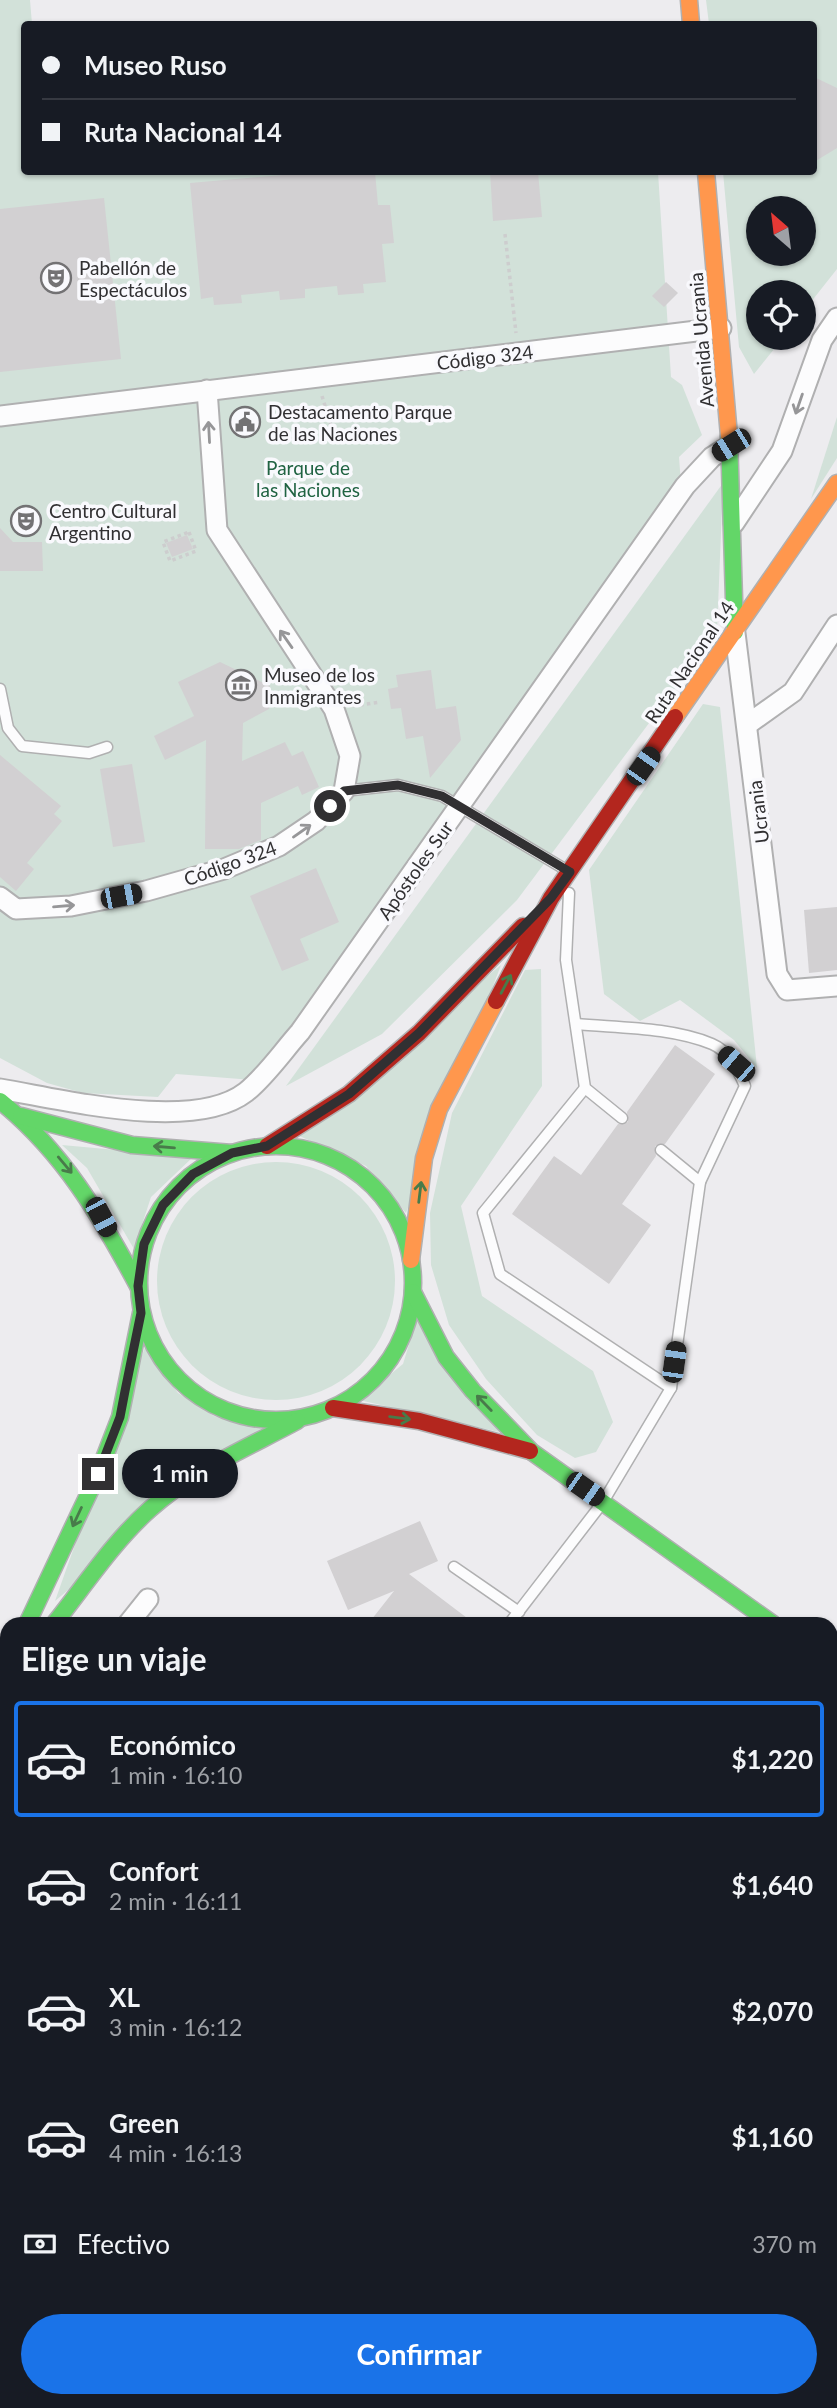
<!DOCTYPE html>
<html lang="es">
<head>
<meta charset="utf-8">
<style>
  :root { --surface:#171b24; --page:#20242c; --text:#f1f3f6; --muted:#9ea1a6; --line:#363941; --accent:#1a73e8 }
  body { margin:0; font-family:Lato,sans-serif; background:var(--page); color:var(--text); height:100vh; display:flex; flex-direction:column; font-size:26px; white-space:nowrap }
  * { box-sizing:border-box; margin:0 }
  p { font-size:23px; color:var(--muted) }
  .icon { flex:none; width:38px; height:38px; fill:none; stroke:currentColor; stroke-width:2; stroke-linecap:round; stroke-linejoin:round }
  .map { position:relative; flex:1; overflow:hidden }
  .panel { position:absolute; left:0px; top:1617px; width:838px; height:791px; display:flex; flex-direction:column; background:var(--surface); border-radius:21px 21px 0 0; box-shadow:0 2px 5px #0004 }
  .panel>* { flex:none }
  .top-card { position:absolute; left:21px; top:21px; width:796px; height:154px; border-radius:7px; box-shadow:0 2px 5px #0004; display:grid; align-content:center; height:154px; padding:0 21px; background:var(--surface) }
  .needle { width:46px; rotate:332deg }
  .fabs { position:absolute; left:746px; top:196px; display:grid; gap:14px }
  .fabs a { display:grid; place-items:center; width:70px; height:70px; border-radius:50%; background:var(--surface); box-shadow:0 2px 5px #0004; font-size:35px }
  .end { position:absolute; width:32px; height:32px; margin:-16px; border:9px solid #313032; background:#fff; box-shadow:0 0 0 4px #fff }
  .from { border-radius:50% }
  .bubble { position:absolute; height:49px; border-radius:24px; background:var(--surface); box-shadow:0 2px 5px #0004; font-size:23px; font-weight:700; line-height:49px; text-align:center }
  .car { position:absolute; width:21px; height:42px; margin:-21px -10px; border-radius:9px; box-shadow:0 0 5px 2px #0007; background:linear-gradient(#222 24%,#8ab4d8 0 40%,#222 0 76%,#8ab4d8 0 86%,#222 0) }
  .top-card b { display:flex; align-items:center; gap:24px; height:66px; font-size:26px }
  .top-card b+b { border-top:2px solid var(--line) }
  .top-card i { width:18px; height:18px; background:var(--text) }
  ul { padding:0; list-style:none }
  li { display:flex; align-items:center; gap:21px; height:116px; margin:0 14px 10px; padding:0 7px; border:4px solid transparent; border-radius:7px }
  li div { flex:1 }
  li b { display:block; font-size:26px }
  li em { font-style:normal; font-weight:700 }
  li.active { border-color:var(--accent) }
  li>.icon { width:63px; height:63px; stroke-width:1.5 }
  h2 { padding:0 21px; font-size:32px; line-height:84px }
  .pay { display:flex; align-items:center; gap:18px; height:77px; padding:0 21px; font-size:26px }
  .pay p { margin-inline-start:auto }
  .cta { display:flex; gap:14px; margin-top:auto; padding:14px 21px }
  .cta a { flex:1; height:80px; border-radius:42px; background:var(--accent); color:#fff; font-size:28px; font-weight:700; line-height:80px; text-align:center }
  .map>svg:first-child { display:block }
  .green { fill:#d2e1d9; fill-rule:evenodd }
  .building { fill:#d2d0d2 }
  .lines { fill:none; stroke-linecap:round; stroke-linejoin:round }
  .lane-casing { stroke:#b0b0b1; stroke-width:13 }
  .street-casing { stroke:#b0b0b1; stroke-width:23 }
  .fast-casing { stroke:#b0b0b1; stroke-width:19 }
  .slow-casing { stroke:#b0b0b1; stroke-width:19 }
  .jam-casing { stroke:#b0b0b1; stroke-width:19 }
  .path { stroke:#cdcdce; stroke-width:3.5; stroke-dasharray:3.5 3.5; stroke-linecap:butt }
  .lane { stroke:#fcfcfd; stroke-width:10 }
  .street { stroke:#fcfcfd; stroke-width:19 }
  .fast { stroke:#63d668; stroke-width:16 }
  .slow { stroke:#ff974d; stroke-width:16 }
  .jam { stroke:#b3261e; stroke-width:16 }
  .oneway { stroke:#969698 }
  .oneway2 { stroke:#487b4a }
  .route { stroke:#313032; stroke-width:9 }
  .labels { text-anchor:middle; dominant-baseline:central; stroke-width:7; stroke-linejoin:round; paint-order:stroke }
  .poi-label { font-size:19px; fill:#313032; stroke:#f9f9fd; text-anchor:start }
  .street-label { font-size:19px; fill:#313032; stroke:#f9f9fd }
  .park-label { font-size:19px; fill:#206342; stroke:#f9f9fd }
</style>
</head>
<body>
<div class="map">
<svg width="837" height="2408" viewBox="0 0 837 2408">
  <rect width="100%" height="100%" fill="#edecef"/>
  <g class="green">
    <path d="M0,0h30l2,24h-8v148h634l13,205 11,8 20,50 -23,22 2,27 -428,596 -77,-6 -18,23 -75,-4 -36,-10 -47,-25z"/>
    <path d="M706,0h131v269l-34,43v-20h-45v46h25l-29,36 -15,-27 -16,-175h91v-148h-105zM758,208h45v46h-45z"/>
    <path d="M837,417v41l-26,41z"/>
    <path d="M723,483l-6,149 -200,268 -135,134 -96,52z"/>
    <path d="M703,704l17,3 37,361 -23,-28 -54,-40 -40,21 -36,-27 -15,-124z"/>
    <path d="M501,965l-95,248 -40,-47 -71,-32z"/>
    <path d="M541,969l1,117 -81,120 21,90 111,75 20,51 -17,30 -21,6 -38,-23 -51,-56 -37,-54 -18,-60 -1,-52 22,-100 73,-143z"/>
    <path d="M62,1145l131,12 -42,40 -17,52 -47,-81z"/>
    <circle cx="276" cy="1281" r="119"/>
    <path d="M418,1315l81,117 -140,-32 44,-36z"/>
    <path d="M145,1347l33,46 36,23 49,11 -208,174z"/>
  </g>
  <g class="building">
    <path d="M814,77l23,11v60l-23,14z"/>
    <path d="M318,172h57l3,33h12l4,38 -12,1 4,38 -23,2 1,9 -26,2 -1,-9 -32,3v9l-25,2 -1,-9 -38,4 1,8 -28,2 -1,-8 -12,2 -11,-116z"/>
    <path d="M490,172h48l4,45 -49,4z"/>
    <path d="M104,198l17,161 -121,13v-163z"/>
    <path d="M666,282l12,11 -14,14 -12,-11z"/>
    <path d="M0,528l13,14h29l1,29h-43z"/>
    <path d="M187,535l6,14 -21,8 -6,-14z"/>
    <path d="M220,662l50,24 -1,23 -26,14 -1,38 43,-19 7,14 11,-5 16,36 -17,8 -4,-9 -37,17v37l-22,9h-34l1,-109 -41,20 -11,-24 40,-20 -16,-34z"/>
    <path d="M431,670l5,39 20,-3 5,34 -31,38 -7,-42 -17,3 -5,-31 -10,1 -3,-20 10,-2 -2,-12z"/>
    <path d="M0,755l61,51 -7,8 8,7 -35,42 7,6 -18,22 -16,-14z"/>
    <path d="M132,764l13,78 -32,5 -13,-78z"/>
    <path d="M316,868l23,54 -39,17 9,21 -27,11 -32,-75z"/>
    <path d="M837,907v63l-28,3 -5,-63z"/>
    <path d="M675,1045l40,29 -50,70 -10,2 1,10 -34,48 29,21 -42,59 -97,-70 42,-58 27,19 37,-51 10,-2 -1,-10z"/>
    <path d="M420,1521l18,40 -29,13 66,50h-107l26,-33 -46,19 -21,-49z"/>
  </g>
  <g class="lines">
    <g class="lane-casing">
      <g id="lane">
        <path d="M0,689l8,39 14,18 67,7 18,-6"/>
        <path d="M344,791l54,-6 44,11 121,72"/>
        <path d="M569,893l-3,67 19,128 37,30"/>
        <path d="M576,1024c43,4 95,3 136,20 17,7 26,26 33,42l-45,96"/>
        <path d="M585,1088l-102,125 17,61 171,114"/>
        <path d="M454,1567l65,45"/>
        <path d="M509,1624l94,-122 68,-114 29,-206 -39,-32"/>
      </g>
    </g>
    <g class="street-casing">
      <g id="street">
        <path d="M0,416l721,-88"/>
        <path d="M734,523l48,-72 40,-111 15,-22"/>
        <path d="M735,633l42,341 10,16 50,-4"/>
        <path d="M748,724l45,-32 44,-67"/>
        <path d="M0,897l16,12 55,-3 75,-15 78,-22 55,-23 37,-25 28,-30 6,-35 -16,-47 -117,-179 -10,-140"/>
        <path d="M0,1089c62,10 193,44 246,3 20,-16 37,-41 54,-60l385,-546 27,-29 19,-12"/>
        <path d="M128,1624l20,-25"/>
        <path d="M0,1790l7,-9"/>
        <path d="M831,2104h6"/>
        <path d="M831,2148l6,-18"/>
        <path d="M0,2190l7,-1"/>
        <path d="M243,2401l8,7"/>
        <path d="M525,2408l3,-7"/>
        <path d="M747,2408l2,-7"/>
      </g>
    </g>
    <g class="fast-casing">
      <g id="fast">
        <path d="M729,436l6,196"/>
        <path d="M0,1101c63,51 100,114 138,185"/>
        <path d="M21,1116l111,29 100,8"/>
        <circle cx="276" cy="1283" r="137"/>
        <path d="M413,1292l33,65 27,34 59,61 241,172"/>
        <path d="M27,1624l71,-150 22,-57 21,-104"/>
        <path d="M54,1624c31,-39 59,-82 96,-115 42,-38 97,-61 147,-88"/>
        <path d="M831,1666l6,4"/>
        <path d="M0,1683l7,-15"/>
      </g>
    </g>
    <g class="slow-casing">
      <g id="slow">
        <path d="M689,0l2,24"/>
        <path d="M706,172l23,264"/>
        <path d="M675,717l162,-234"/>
        <path d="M411,1260l13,-102 15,-49 57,-108"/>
      </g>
    </g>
    <g class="jam-casing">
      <g id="jam">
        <path d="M496,1001l55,-103 124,-181"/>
        <path d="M267,1146l82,-52 70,-61 104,-107"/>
        <path d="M333,1408l86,13 111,30"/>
      </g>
    </g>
    <g class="path">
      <path d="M505,234l11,99"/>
      <path d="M322,396l9,29"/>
      <path d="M189,532l7,19 -26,10 -7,-19z"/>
      <path d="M353,706l27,-4"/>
    </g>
    <use href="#lane" class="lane"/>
    <use href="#street" class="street"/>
    <use href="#fast" class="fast"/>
    <use href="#slow" class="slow"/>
    <use href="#jam" class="jam"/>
  </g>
  <defs><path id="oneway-shaft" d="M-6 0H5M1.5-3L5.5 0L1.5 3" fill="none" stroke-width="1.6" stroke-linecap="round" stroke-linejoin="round" transform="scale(1.75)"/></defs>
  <g class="oneway">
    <use href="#oneway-shaft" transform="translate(799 404) rotate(109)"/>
    <use href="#oneway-shaft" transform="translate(209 432) rotate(-93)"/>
    <use href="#oneway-shaft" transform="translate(286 639) rotate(-125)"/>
    <use href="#oneway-shaft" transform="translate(302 831) rotate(-35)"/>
    <use href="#oneway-shaft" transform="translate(64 906) rotate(-5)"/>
  </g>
  <g class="oneway2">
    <use href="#oneway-shaft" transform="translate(506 984) rotate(-62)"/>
    <use href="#oneway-shaft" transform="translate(164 1147) rotate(-175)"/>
    <use href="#oneway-shaft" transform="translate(65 1165) rotate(50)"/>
    <use href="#oneway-shaft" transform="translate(420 1192) rotate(-83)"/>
    <use href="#oneway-shaft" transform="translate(484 1403) rotate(-134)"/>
    <use href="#oneway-shaft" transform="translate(400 1418) rotate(8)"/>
    <use href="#oneway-shaft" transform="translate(77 1517) rotate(115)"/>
  </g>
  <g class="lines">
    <path class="route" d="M98,1474l22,-57 5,-26 16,-78 -3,-27 6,-42 19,-39 30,-31 39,-21 35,-7 82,-52 70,-61 132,-135 19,-26 -128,-76 -44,-11 -54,6 -14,15"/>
  </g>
  <defs>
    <g id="theatre-ring" transform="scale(1.575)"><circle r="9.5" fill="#f9f9fd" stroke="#737274" stroke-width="1.5"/><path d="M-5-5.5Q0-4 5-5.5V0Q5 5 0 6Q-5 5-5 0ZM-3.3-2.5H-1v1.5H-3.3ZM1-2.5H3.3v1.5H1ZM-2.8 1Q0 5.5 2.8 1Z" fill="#737274"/></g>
    <g id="civic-ring" transform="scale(1.575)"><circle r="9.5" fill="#f9f9fd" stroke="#737274" stroke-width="1.5"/><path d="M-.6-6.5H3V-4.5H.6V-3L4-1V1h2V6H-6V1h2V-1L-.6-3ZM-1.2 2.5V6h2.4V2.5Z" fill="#737274"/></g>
    <g id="museum-ring" transform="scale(1.575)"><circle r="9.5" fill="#f9f9fd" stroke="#737274" stroke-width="1.5"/><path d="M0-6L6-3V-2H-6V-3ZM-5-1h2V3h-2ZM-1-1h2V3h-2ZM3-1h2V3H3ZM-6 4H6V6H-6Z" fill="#737274"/></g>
  </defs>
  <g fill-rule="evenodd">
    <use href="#theatre-ring" x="56" y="278"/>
    <use href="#civic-ring" x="245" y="422"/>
    <use href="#theatre-ring" x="26" y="521"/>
    <use href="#museum-ring" x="241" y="685"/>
  </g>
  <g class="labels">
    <g class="poi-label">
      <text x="79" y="267">Pabellón de<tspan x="79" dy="22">Espectáculos</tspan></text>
      <text x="268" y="411">Destacamento Parque<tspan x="268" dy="22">de las Naciones</tspan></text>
      <text x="49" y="510">Centro Cultural<tspan x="49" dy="22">Argentino</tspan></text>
      <text x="264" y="674">Museo de los<tspan x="264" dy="22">Inmigrantes</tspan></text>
    </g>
    <g class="street-label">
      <text transform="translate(701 340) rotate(-95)">Avenida Ucrania</text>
      <text transform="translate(485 357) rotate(-7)">Código 324</text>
      <text transform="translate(689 662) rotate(-56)">Ruta Nacional 14</text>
      <text transform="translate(758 812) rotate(-97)">Ucrania</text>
      <text transform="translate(230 863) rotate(-20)">Código 324</text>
      <text transform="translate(415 870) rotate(-55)">Apóstoles Sur</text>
    </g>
    <g class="park-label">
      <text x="308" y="467">Parque de<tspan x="308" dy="22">las Naciones</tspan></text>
    </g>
  </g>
</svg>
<div class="fabs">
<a><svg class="needle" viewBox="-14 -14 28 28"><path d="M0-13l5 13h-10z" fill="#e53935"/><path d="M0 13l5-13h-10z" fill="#9ea1a6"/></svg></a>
<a><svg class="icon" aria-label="locate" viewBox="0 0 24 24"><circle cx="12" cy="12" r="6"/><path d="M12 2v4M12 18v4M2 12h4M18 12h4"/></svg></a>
</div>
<i class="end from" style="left:330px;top:806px"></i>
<i class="end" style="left:98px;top:1474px"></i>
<div class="bubble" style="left:122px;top:1449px;width:116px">1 min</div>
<i class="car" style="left:731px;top:445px;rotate:238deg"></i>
<i class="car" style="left:643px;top:766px;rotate:35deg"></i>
<i class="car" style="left:121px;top:896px;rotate:79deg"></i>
<i class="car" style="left:736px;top:1064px;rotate:311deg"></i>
<i class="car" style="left:101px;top:1217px;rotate:152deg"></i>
<i class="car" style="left:674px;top:1362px;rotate:8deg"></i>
<i class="car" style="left:585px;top:1489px;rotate:125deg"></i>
<div class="top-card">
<b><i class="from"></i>Museo Ruso</b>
<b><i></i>Ruta Nacional 14</b>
</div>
<section class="panel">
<h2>Elige un viaje</h2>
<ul>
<li class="active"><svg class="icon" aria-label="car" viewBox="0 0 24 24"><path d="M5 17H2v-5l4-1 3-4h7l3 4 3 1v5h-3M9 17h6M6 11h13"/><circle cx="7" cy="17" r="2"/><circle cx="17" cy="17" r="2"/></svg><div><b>Económico</b><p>1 min · 16:10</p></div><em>$1,220</em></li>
<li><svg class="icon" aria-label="car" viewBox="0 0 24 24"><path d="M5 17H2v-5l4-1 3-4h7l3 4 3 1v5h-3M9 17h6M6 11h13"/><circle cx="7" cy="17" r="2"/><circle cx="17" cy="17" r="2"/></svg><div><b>Confort</b><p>2 min · 16:11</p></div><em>$1,640</em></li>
<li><svg class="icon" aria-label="car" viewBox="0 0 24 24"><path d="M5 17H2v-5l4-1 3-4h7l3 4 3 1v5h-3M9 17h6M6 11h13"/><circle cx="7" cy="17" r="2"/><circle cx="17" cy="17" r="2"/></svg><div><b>XL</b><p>3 min · 16:12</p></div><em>$2,070</em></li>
<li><svg class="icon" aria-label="car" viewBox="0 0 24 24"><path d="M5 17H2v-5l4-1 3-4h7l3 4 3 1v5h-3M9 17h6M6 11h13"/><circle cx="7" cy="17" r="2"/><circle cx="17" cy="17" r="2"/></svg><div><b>Green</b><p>4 min · 16:13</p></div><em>$1,160</em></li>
</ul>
<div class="pay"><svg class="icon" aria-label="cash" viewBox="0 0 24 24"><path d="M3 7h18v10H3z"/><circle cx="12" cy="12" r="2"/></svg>Efectivo<p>370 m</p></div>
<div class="cta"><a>Confirmar</a></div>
</section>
</div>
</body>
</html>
